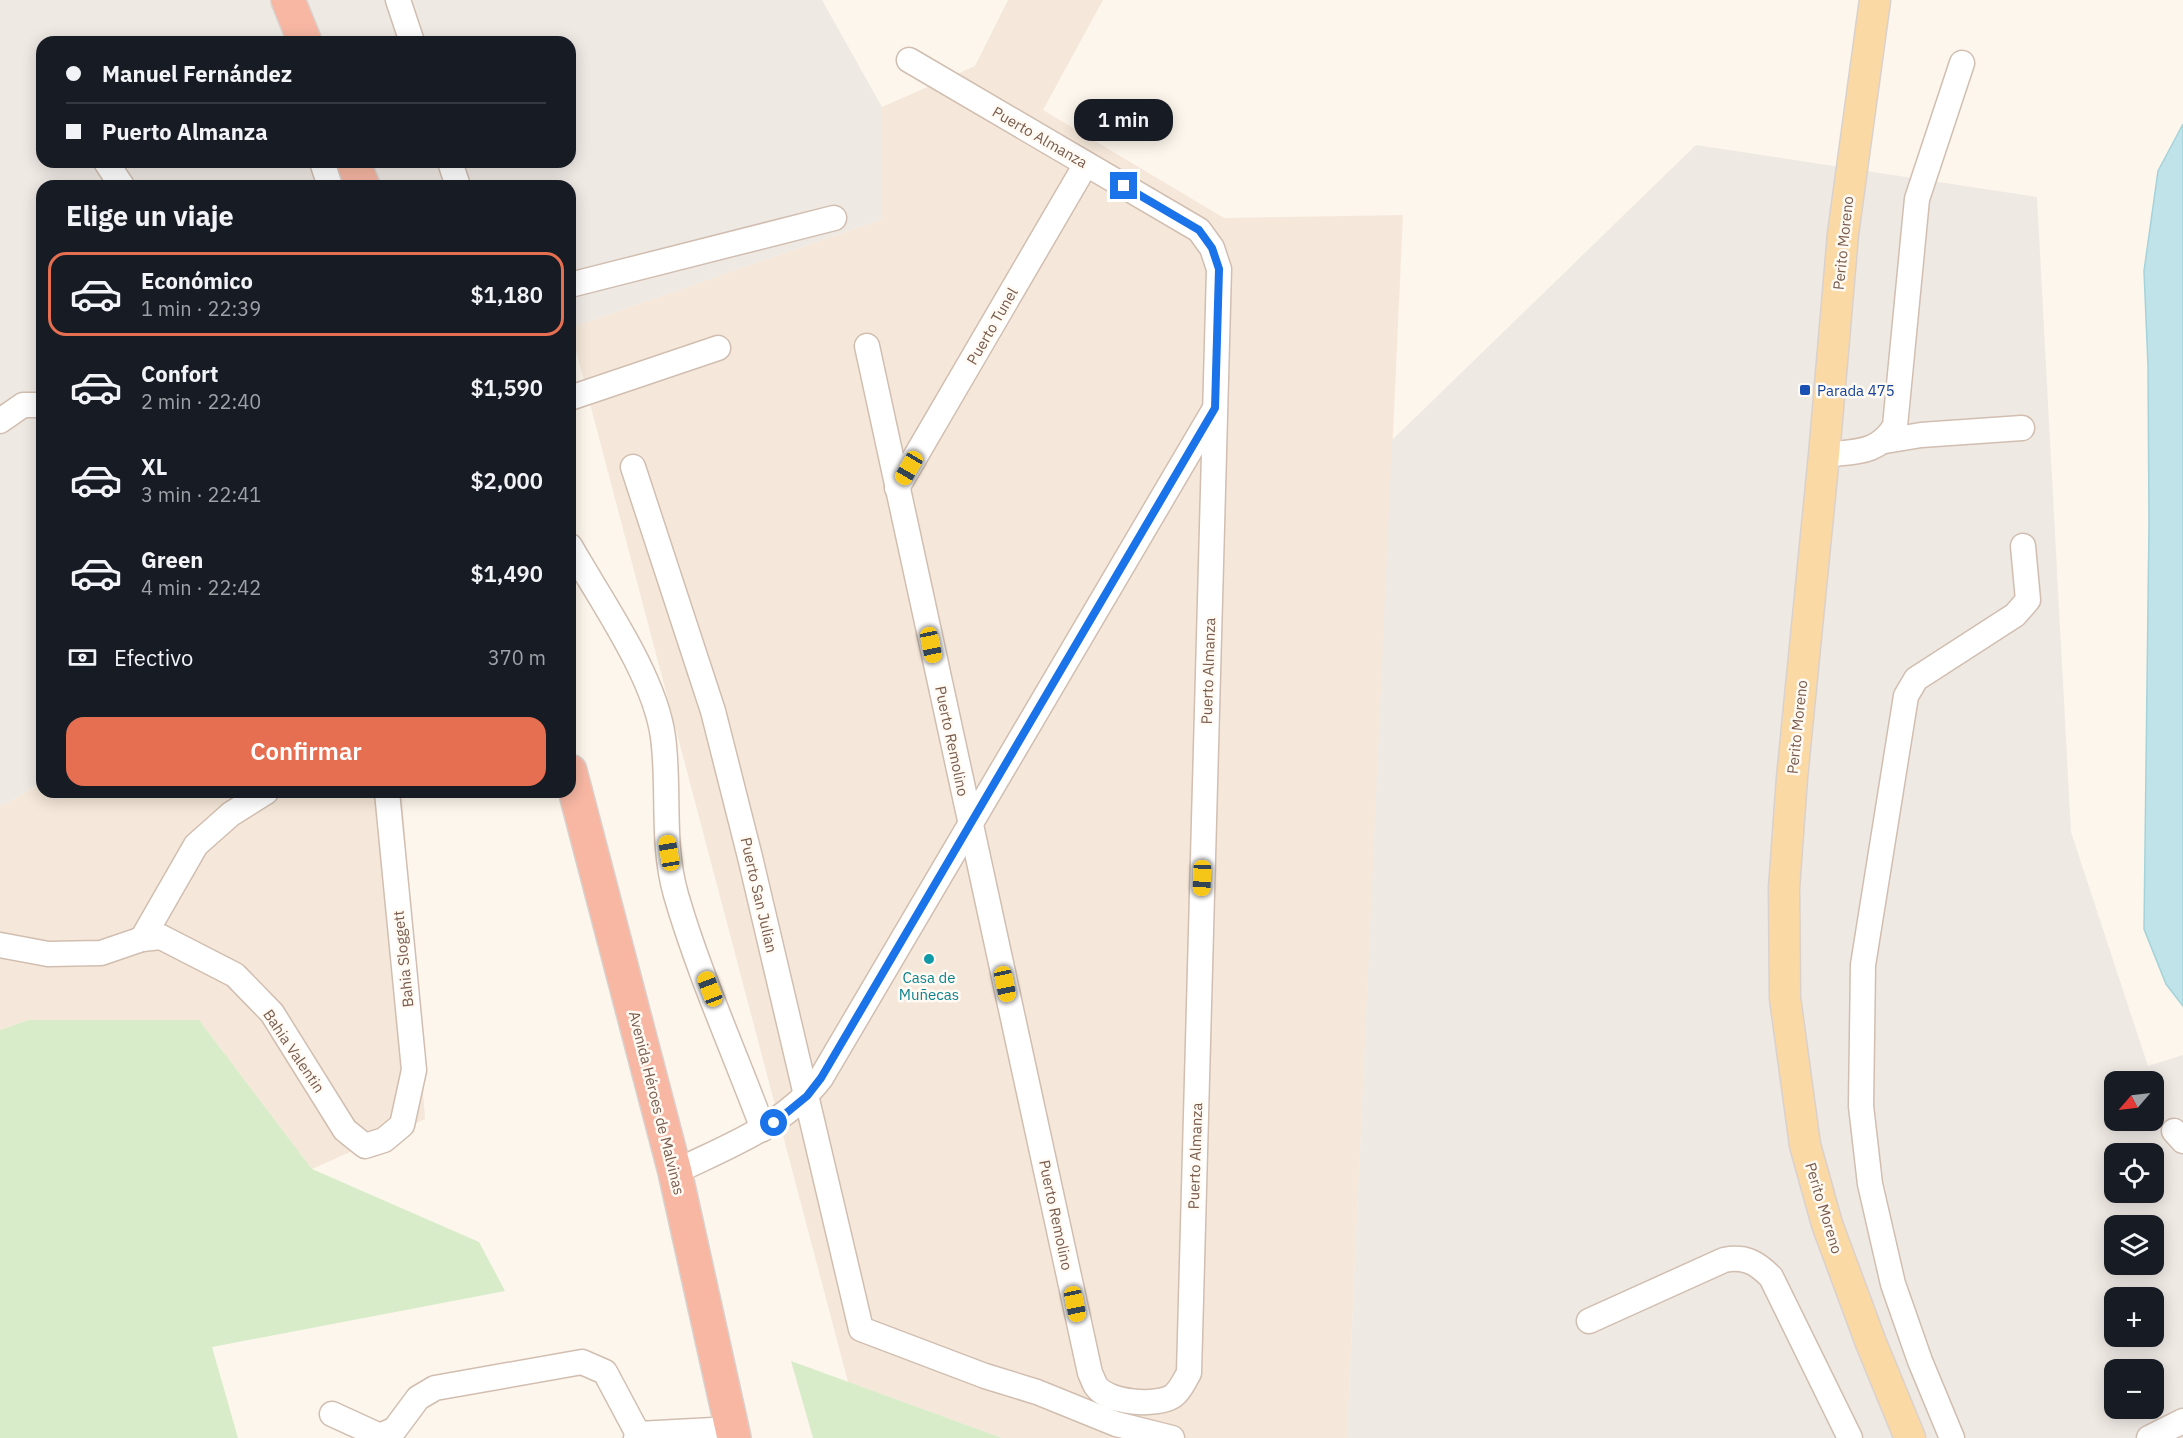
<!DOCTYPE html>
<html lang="es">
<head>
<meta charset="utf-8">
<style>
  :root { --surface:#171b24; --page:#242831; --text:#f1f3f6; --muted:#9ea1a6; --line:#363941; --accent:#e76f51 }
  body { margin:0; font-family:"IBM Plex Sans",sans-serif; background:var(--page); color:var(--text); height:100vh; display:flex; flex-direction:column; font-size:22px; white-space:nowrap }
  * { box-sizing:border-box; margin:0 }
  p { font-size:20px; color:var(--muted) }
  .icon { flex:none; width:33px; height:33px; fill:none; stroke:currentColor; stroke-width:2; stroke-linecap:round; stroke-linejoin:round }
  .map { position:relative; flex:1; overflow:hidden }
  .details { position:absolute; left:36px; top:180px; width:540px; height:618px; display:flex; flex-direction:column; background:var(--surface); border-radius:18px; box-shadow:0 3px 15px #0003 }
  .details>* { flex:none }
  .guide { position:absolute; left:36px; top:36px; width:540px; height:132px; border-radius:18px; box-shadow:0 3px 15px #0003; display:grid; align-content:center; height:132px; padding:0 30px; background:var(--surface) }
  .needle { width:39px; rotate:242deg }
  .buttons { position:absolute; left:2104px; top:1071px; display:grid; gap:12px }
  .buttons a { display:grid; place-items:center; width:60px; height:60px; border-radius:12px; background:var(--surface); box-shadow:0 3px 15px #0003; font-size:30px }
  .end { position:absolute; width:27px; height:27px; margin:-14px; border:8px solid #1a73e8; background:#fff; box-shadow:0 0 0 3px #fff }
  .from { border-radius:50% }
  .bubble { position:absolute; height:42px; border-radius:18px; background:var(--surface); box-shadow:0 3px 15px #0003; font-size:20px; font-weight:600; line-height:42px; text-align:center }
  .car { position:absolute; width:18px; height:36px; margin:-18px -9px; border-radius:8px; box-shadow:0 0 4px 2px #0007; background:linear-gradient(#f5c518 24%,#345 0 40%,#f5c518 0 76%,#345 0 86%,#f5c518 0) }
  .guide b { display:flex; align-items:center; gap:21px; height:57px; font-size:22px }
  .guide b+b { border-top:2px solid var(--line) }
  .guide i { width:15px; height:15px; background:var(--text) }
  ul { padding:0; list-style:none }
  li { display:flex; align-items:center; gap:18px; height:84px; margin:0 12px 9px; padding:0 18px; border:3px solid transparent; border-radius:18px }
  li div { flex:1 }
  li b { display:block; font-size:22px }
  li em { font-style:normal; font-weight:600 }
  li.on { border-color:var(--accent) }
  li>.icon { width:54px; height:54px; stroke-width:1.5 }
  h2 { padding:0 30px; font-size:27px; line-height:72px }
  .pay { display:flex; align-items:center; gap:15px; height:66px; padding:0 30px; font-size:22px }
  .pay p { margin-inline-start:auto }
  .cta { display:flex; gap:12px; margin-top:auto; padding:12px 30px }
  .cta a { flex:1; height:69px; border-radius:18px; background:var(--accent); color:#fff; font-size:24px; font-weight:600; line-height:69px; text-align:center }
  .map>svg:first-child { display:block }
  .residential { fill:#f5e8da }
  .industrial { fill:#efe9e4; fill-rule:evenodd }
  .green { fill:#d8ecc9 }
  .water { fill:#bfe3e8; stroke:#a5d3da; stroke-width:1.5 }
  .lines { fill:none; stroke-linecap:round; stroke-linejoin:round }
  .minor-casing { stroke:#d1beb0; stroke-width:27 }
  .major-casing { stroke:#dad1cd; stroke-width:33 }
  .highway-casing { stroke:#dad1cd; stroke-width:36 }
  .minor { stroke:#fff; stroke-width:24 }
  .major { stroke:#fbd9a5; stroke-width:30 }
  .highway { stroke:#f7b7a3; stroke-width:33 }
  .route { stroke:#1a73e8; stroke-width:8 }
  .transit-dot { fill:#1a4fb4; stroke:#fffaf3; stroke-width:2 }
  .culture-dot { fill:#0f9aa8; stroke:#fffaf3; stroke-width:2 }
  .labels { text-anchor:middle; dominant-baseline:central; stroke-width:5; stroke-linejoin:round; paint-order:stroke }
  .street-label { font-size:15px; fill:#7a5c4d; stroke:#fffaf3 }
  .transit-label { font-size:15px; fill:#164399; stroke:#fffaf3; text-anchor:start }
  .culture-label { font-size:15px; fill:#0d838f; stroke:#fffaf3 }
</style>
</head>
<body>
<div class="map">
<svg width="2183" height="1438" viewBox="0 0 2183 1438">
  <rect width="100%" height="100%" fill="#fdf6ec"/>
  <g class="residential">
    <path d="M1008,0h95l-60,110 181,108 179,-3 -56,1223h-345l-154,-56 -278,-1054 312,-109v-112l93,-41z"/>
    <path d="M42,783v9h360l23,327 -113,50 -113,-149h-170l-29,10v-223z"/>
  </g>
  <g class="industrial">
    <path d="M0,0h822l60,107v112l-312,109v-142h-528v597l-42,24zM42,42h528v120h-528z"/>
    <path d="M1696,145l341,52 34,635 77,234 35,-11v383h-836l45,-998zM2115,1082h39v38h-39zM2115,1154h39v38h-39zM2115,1226h39v38h-39zM2115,1298h39v38h-39zM2115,1370h39v38h-39z"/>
  </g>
  <g class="green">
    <path d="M29,1020h170l113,149 167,73 26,49 -293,56 26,91h-238v-408z"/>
    <path d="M791,1361l211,77h-189z"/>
  </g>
  <path class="water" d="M2183,124v882l-17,-22 -22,-55 5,-405 -1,-159 -4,-94 14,-100z"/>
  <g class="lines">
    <g class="minor-casing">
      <g id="minor">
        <path d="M398,0l14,42"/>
        <path d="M106,162l16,24"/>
        <path d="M322,162l8,24"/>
        <path d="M450,162l8,24"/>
        <path d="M570,285l264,-67"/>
        <path d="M867,346l223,1027c2,4 4,10 6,13 12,17 60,21 77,10 8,-6 11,-15 16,-23l30,-1104 -7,-21 -13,-18 -290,-170"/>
        <path d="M570,398l148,-50"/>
        <path d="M0,421l23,-16h19"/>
        <path d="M1885,441l36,-6 101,-7"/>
        <path d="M1824,455c31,-4 53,0 71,-29l22,-227 45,-136"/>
        <path d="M633,467l80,244 37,146 111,472 124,47 52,16 79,32 56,14"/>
        <path d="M897,488l189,-324"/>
        <path d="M570,546c30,53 85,130 93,191 7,52 -2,106 13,158 23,79 58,156 87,234"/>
        <path d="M142,939l54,-94 35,-31 35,-22"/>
        <path d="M0,945l48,9 53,-1 41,-14 19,-2 74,38 37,38 73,117 20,16 19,-6 18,-15 12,-55 -27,-278"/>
        <path d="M2174,1131l9,10"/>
        <path d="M675,1172c53,-26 109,-46 146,-94l393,-668"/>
        <path d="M1589,1321l135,-61c21,-4 32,2 47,17l79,161"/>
        <path d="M332,1414l48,22 15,-7 23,-31 17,-10 147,-26 23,10 33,62"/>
        <path d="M636,1438l2,-4 94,-5"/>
        <path d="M1952,1438l-32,-77 -27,-77 -23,-100 -9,-78 2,-141 43,-269 10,-17 99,-64 13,-15 -5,-54"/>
        <path d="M2149,1438l34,-17"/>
      </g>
    </g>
    <g class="major-casing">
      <path id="major" d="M1875,0l-32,234 -19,221 -32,323 -8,110 1,110 20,147 22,79 44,119 39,95"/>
    </g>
    <g class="highway-casing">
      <g id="highway">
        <path d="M288,0l17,42"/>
        <path d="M353,162l10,24"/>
        <path d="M570,771l105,401 59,266"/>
      </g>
    </g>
    <use href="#minor" class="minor"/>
    <use href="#major" class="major"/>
    <use href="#highway" class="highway"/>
  </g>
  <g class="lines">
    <path class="route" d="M774,1123l33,-27 14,-18 394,-670 4,-139 -7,-21 -13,-18 -75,-44"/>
  </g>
  <rect class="transit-dot" x="1799" y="384" width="12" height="12" rx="3"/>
  <circle class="culture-dot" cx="929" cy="959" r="6"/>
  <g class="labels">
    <g class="street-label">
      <text transform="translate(1040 137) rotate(30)">Puerto Almanza</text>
      <text transform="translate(1843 243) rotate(-84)">Perito Moreno</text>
      <text transform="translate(992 326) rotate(-60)">Puerto Tunel</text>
      <text transform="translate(1208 671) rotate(-88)">Puerto Almanza</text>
      <text transform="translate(1797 727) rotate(-84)">Perito Moreno</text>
      <text transform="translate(952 741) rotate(78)">Puerto Remolino</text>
      <text transform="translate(759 895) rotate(77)">Puerto San Julian</text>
      <text transform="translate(403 959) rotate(-96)">Bahia Sloggett</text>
      <text transform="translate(294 1051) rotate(56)">Bahia Valentin</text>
      <text transform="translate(657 1103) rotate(76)">Avenida Héroes de Malvinas</text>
      <text transform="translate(1195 1156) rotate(-88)">Puerto Almanza</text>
      <text transform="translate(1824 1208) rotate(73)">Perito Moreno</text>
      <text transform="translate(1056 1215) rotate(78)">Puerto Remolino</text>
    </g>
    <g class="transit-label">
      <text x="1817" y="390">Parada 475</text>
    </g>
    <g class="culture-label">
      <text x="929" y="977">Casa de<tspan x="929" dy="17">Muñecas</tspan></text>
    </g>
  </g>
</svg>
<div class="buttons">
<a><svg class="needle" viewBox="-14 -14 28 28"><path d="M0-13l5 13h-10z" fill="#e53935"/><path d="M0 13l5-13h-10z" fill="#9ea1a6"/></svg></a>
<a><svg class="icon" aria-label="locate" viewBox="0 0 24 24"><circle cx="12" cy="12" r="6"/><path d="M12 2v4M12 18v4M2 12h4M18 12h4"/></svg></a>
<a><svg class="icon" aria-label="layers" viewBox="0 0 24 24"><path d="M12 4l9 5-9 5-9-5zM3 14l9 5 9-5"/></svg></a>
<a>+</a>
<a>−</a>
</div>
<i class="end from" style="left:774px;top:1123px"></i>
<i class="end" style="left:1124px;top:186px"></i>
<div class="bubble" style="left:1074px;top:99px;width:99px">1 min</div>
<i class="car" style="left:909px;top:468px;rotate:210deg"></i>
<i class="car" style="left:931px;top:645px;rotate:168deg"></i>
<i class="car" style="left:669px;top:853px;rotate:351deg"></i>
<i class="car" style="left:1202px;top:878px;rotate:182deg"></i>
<i class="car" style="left:1005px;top:984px;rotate:168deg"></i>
<i class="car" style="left:710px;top:989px;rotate:339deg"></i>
<i class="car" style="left:1075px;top:1304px;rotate:168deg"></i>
<div class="guide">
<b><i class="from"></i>Manuel Fernández</b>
<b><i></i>Puerto Almanza</b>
</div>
<section class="details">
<h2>Elige un viaje</h2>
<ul>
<li class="on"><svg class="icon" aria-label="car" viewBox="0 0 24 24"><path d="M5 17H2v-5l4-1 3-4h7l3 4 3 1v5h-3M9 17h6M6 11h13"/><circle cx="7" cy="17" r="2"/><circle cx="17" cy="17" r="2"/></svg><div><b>Económico</b><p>1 min · 22:39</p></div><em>$1,180</em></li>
<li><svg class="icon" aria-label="car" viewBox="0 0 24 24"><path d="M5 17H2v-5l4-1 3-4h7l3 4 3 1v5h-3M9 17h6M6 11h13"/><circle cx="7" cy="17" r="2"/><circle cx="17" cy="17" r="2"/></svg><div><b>Confort</b><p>2 min · 22:40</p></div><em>$1,590</em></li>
<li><svg class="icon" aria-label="car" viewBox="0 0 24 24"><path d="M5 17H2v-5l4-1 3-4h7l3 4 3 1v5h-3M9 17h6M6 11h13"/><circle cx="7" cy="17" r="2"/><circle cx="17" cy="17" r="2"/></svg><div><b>XL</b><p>3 min · 22:41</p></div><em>$2,000</em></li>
<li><svg class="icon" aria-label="car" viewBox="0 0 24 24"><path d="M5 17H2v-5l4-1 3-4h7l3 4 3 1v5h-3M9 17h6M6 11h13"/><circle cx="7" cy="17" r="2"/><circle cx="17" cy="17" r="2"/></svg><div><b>Green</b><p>4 min · 22:42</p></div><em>$1,490</em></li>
</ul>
<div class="pay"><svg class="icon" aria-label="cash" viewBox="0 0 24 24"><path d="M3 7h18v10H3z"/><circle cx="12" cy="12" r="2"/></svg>Efectivo<p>370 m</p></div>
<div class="cta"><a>Confirmar</a></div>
</section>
</div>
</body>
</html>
